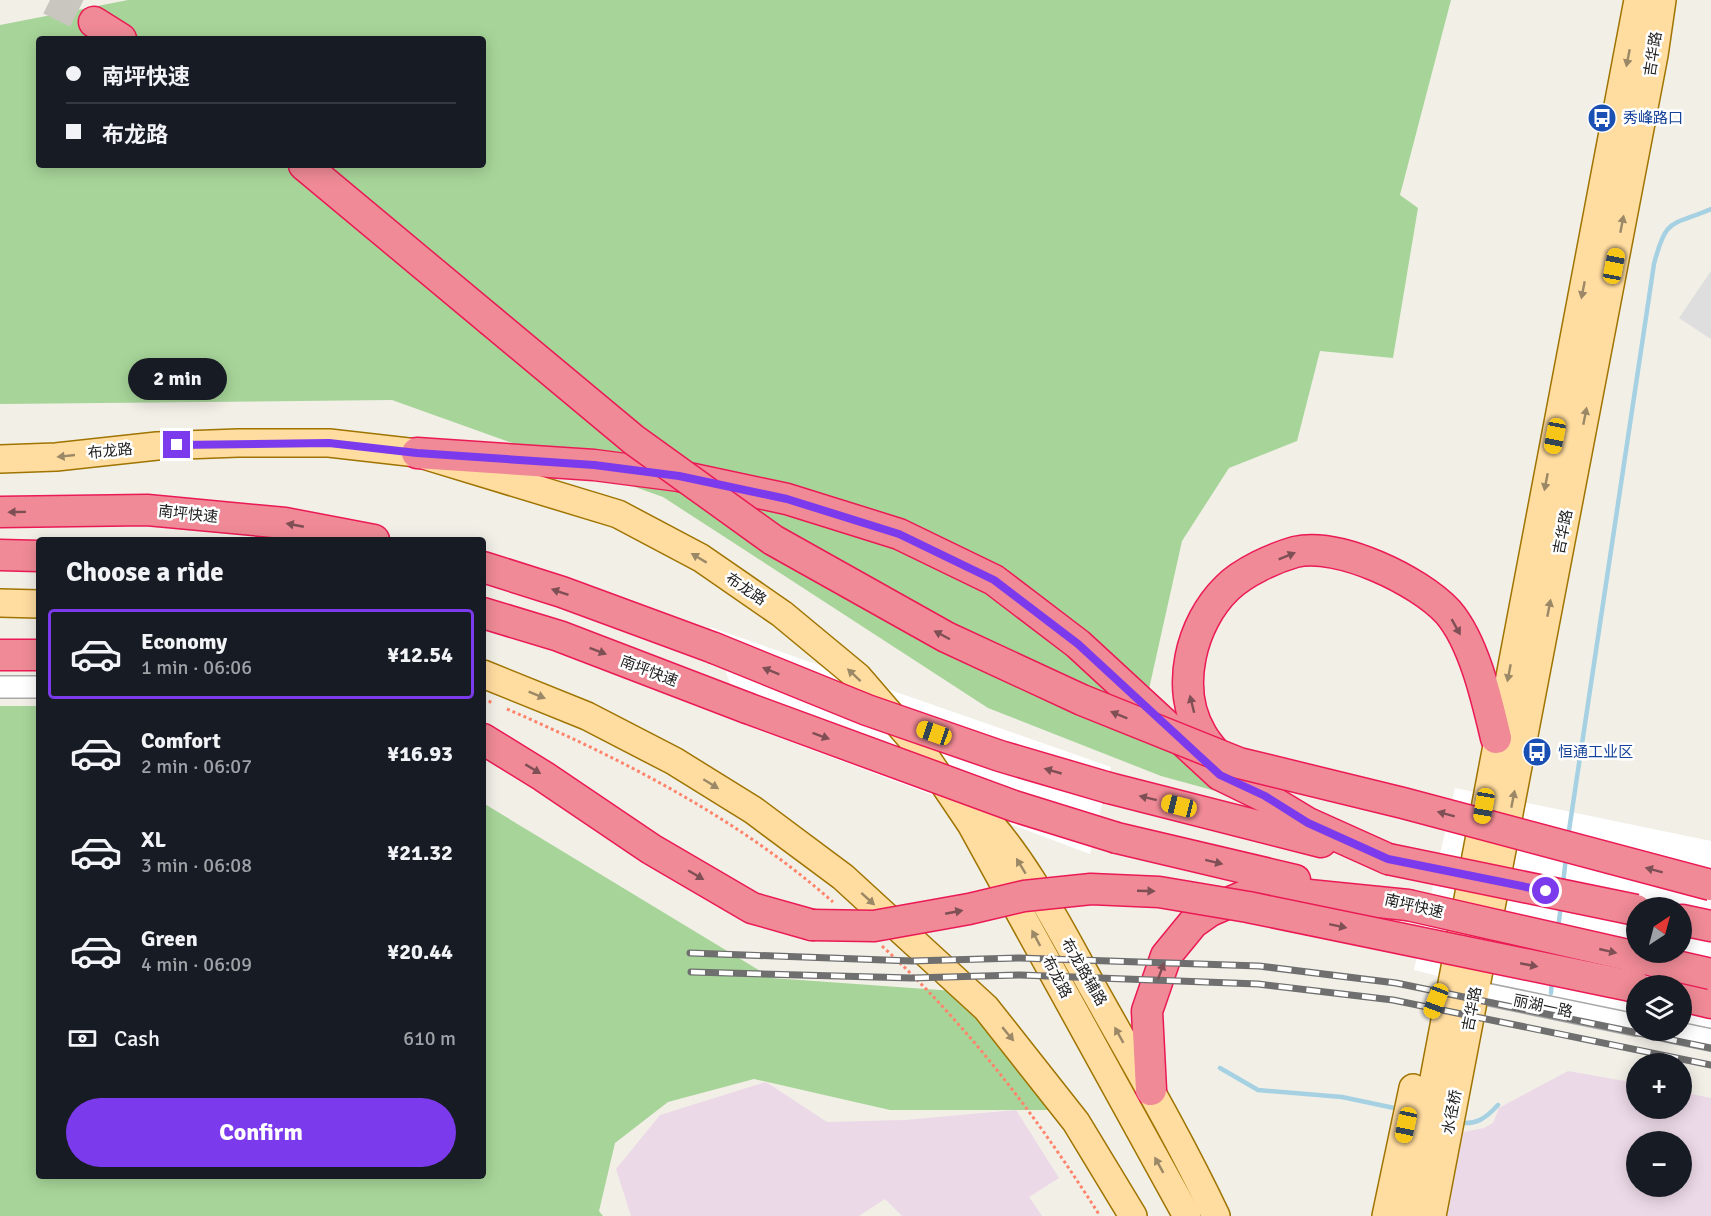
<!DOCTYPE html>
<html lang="en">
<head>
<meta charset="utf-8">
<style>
  :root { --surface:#171b24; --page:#20242c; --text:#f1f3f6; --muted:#9ea1a6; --line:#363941; --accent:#7c3aed }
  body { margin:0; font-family:Signika,"Noto Sans SC",sans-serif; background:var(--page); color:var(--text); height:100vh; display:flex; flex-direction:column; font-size:22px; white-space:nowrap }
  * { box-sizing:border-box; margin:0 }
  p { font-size:20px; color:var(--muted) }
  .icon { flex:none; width:33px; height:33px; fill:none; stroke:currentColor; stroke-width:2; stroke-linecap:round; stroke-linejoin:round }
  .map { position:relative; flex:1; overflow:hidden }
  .panel { position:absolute; left:36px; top:537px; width:450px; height:642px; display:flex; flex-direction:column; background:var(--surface); border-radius:6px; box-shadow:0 3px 15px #0003 }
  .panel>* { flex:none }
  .top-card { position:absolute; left:36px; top:36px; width:450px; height:132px; border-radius:6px; box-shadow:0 3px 15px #0003; display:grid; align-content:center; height:132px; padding:0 30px; background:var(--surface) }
  .needle { width:39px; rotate:36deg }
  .tools { position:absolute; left:1626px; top:897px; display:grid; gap:12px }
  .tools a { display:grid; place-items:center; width:66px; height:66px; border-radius:50%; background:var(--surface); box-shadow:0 3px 15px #0003; font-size:30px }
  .end { position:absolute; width:27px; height:27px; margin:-14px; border:8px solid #7c3aed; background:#fff; box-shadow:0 0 0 3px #fff }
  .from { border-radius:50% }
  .bubble { position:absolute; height:42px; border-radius:21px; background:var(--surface); box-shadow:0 3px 15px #0003; font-size:20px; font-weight:800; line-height:42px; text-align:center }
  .car { position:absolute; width:18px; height:36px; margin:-18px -9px; border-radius:8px; box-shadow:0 0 4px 2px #0007; background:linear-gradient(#f5c518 24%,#345 0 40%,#f5c518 0 76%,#345 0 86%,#f5c518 0) }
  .top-card b { display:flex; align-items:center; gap:21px; height:57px; font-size:22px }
  .top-card b+b { border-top:2px solid var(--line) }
  .top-card i { width:15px; height:15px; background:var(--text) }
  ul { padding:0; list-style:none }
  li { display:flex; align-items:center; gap:18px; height:90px; margin:0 12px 9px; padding:0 18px; border:3px solid transparent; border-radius:6px }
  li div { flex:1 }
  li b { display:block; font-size:22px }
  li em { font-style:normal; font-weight:800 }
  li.on { border-color:var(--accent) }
  li>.icon { width:54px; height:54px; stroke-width:1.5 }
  h2 { padding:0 30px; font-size:27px; line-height:72px }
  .pay { display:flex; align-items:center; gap:15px; height:66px; padding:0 30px; font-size:22px }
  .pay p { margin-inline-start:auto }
  .cta { display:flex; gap:12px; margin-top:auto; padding:12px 30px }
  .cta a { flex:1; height:69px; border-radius:36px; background:var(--accent); color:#fff; font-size:24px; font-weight:800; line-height:69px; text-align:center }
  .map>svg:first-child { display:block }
  .residential { fill:#dfdede }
  .industrial { fill:#ecd9e7; fill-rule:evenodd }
  .forest { fill:#a7d599; fill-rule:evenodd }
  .pier { fill:#fff; fill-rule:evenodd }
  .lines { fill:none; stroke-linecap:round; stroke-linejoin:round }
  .stream { stroke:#a5d1e3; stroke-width:4.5 }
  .highway-tunnel { stroke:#c8c6bf; stroke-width:30; stroke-dasharray:30 15; stroke-linecap:butt }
  .minor-casing { stroke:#a8a8a8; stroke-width:24 }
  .major-casing { stroke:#9f7400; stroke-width:30 }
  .highway-casing { stroke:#eb1a55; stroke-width:33 }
  .path { stroke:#ff846c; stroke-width:3; stroke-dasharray:3 3; stroke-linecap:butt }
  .minor { stroke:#fff; stroke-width:21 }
  .major { stroke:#ffdca0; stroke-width:27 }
  .highway { stroke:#ef8a96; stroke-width:30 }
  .rail-casing { stroke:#6f6f6f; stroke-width:7 }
  .rail { stroke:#fff; stroke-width:4.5; stroke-dasharray:14; stroke-linecap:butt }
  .highway-bridge-casing { stroke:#eb1a55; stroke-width:33; stroke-linecap:butt }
  .highway-bridge { stroke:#ef8a96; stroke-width:30 }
  .oneway { fill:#9b8867 }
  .oneway2 { fill:#7e5056 }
  .route { stroke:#7c3aed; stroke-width:8 }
  .labels { text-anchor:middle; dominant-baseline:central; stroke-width:5; stroke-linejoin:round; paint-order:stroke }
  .street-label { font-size:15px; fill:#212121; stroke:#fff }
  .transit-label { font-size:15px; fill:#164399; stroke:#fff; text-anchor:start }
</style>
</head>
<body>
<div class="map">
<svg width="1711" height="1216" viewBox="0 0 1711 1216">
  <rect width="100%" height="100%" fill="#f2efe7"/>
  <path class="residential" d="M1711,271v68l-32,-21z"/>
  <g class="industrial">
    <path d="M1568,1071l68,12v25h46v-16l29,6v118h-264l16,-84 21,-4 9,-5 6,-15zM1636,1142h46v44h-46z"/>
    <path d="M766,1082l61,40 78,-2 111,-10 43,68 -30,19 13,19h-140l-17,-17 -26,17h-228l-15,-47 44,-54z"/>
  </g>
  <g class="forest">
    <path d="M128,0h1323l-51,195 18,13 -25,150 -73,-7 -23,90 -68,27 -47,73 -33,148 85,107 -73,-20 -173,-68 -325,-211 -271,-97 -392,4v-379zM39,39h444v126h-444z"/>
    <path d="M0,706h39v470h444v-373l289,175 196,14 91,118h-169l-136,-31 -86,23 -53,41 -16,68 4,5h-603z"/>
  </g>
  <g class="pier">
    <path d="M710,627l401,140 -21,87 -345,-129z"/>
    <path d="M1455,788l256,53v202l-29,-13v-44h-46v39l-222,-55zM1636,908h46v44h-46z"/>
  </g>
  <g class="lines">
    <g class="stream">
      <path d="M1568,837l86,-573c12,-47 17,-38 57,-55"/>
      <path d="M1563,884l3,-27"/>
      <path d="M1558,929l3,-24"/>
      <path d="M1551,993l1,-14"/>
      <path d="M1220,1068l38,22 84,7 57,12"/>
      <path d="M1457,1122c19,4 29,-4 41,-17"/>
    </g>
    <path class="highway-tunnel" d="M50,0l44,22"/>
    <g class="minor-casing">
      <g id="minor">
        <path d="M0,687h39"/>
        <path d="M1461,989l175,36"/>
        <path d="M1663,1030l48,10"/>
      </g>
    </g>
    <g class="major-casing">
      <g id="major">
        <path d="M0,459l56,-2 101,-11 81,-3h91l88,10 201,61 83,44 81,56 76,63 63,73 50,74 216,392"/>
        <path d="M0,603l39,1"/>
        <path d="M483,674l104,42 87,45 79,49 90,67 143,131 90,114 57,94"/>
        <path d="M977,809c49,51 82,118 116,179 42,75 86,150 123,228"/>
        <path d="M1386,1216l27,-128"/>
        <path d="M1408,1216l230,-1216"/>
        <path d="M1432,1216l222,-1161 8,-55"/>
      </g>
    </g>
    <g class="highway-casing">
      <g id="highway">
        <path d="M94,22l27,17"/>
        <path d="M304,165l186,155"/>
        <path d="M417,453l177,12 85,11 108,23 112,35 95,46 84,64 142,131 45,22 43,26 80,36"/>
        <path d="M0,512l147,-2 138,13 89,17"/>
        <path d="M0,555l39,1"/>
        <path d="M483,567l79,25 152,56"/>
        <path d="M483,613l76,23 188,72"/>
        <path d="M0,655h39"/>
        <path d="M483,739l60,37 108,73 101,59 60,17"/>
        <path d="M1221,760c-6,-8 -14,-16 -19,-25 -28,-46 -11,-112 25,-147 16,-16 47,-30 68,-36 44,-10 123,28 153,60 26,30 39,88 48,126"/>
        <path d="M1109,788l212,54"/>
        <path d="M1117,838l178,42"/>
        <path d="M1682,920l29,6"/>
        <path d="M1682,996l29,7"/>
        <path d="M1151,1090l-4,-79 19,-55 27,-33 17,-12 39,-17 20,-3 139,14"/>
      </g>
    </g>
    <g class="path">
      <path d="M483,699l10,4"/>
      <path d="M507,709c115,50 231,109 326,193"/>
      <path d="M882,946c86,79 156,172 218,270"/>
    </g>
    <use href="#minor" class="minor"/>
    <use href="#major" class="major"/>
    <use href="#highway" class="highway"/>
    <g class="rail-casing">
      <g id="rail">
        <path d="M690,953l222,8 108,-3 239,8 137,17 315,65"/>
        <path d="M691,972l221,6 108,-3 238,9 135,16 318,65"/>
      </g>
    </g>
    <use href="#rail" class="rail"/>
    <g class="highway-bridge-casing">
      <g id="highway-bridge">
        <path d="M490,320l144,120 139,100 173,97 136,63 157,63 164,40 308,82"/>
        <path d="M714,648l153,62 133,46 109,32"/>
        <path d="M747,708l267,98 103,32"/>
        <path d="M1388,859l248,51"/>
        <path d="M1408,905l303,69"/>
        <path d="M812,925l62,1 95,-17 55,-13 67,-7 68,3 89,15 388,80"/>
      </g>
    </g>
    <use href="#highway-bridge" class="highway-bridge"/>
  </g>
  <defs><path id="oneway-solid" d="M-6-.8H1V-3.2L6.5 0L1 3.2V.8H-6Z" transform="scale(1.5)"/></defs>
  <g class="oneway">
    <use href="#oneway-solid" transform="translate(1628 58) rotate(101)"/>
    <use href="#oneway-solid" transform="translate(1622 224) rotate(-79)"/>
    <use href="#oneway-solid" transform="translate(1583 290) rotate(101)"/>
    <use href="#oneway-solid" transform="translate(1585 416) rotate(-79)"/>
    <use href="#oneway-solid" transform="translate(66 456) rotate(174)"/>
    <use href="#oneway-solid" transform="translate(1546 482) rotate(101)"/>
    <use href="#oneway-solid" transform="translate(699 558) rotate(-149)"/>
    <use href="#oneway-solid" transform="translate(1549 608) rotate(-79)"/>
    <use href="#oneway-solid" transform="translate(1509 673) rotate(101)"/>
    <use href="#oneway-solid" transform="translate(854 675) rotate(-137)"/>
    <use href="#oneway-solid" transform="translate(537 695) rotate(22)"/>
    <use href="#oneway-solid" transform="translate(711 784) rotate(32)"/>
    <use href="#oneway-solid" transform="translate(1513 799) rotate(-79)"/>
    <use href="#oneway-solid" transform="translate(1021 866) rotate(-121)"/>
    <use href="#oneway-solid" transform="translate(868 899) rotate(42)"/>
    <use href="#oneway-solid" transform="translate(1036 938) rotate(-118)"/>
    <use href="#oneway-solid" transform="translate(1008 1034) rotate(50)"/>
    <use href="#oneway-solid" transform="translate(1119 1035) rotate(-119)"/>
    <use href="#oneway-solid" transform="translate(1159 1165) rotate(-119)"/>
  </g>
  <g class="oneway2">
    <use href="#oneway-solid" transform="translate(17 512) rotate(179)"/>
    <use href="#oneway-solid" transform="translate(295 525) rotate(-169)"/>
    <use href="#oneway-solid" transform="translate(1287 556) rotate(-22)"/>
    <use href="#oneway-solid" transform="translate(560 592) rotate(-161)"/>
    <use href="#oneway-solid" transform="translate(1456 627) rotate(61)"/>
    <use href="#oneway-solid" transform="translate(942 635) rotate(-152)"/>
    <use href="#oneway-solid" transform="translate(598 651) rotate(21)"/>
    <use href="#oneway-solid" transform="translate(771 671) rotate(-158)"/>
    <use href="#oneway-solid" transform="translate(1192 704) rotate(-104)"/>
    <use href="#oneway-solid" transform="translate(1119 715) rotate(-158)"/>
    <use href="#oneway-solid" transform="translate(821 736) rotate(20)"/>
    <use href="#oneway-solid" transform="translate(533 769) rotate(31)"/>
    <use href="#oneway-solid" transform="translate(1053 771) rotate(-164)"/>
    <use href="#oneway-solid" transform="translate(1148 798) rotate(-166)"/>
    <use href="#oneway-solid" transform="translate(1446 814) rotate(-165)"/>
    <use href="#oneway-solid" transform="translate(1214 862) rotate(14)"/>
    <use href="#oneway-solid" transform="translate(1654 870) rotate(-165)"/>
    <use href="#oneway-solid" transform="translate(696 875) rotate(30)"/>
    <use href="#oneway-solid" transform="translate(1146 891) rotate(2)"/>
    <use href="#oneway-solid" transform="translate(954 912) rotate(-11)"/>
    <use href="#oneway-solid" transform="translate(1338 926) rotate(12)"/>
    <use href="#oneway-solid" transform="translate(1608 951) rotate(13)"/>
    <use href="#oneway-solid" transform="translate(1529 965) rotate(11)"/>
    <use href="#oneway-solid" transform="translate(1161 971) rotate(-70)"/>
  </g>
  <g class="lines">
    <path class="route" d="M177,445l152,-2 88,10 177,12 85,11 108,23 112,35 95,46 84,64 142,131 45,21 43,27 80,36 158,32"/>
  </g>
  <defs>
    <g id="bus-disc" transform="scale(1.5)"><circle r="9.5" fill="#1a4fb4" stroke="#fff"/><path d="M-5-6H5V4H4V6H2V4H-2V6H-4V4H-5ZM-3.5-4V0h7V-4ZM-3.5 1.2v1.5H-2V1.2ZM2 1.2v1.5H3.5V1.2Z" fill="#fff"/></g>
  </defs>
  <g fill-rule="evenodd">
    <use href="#bus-disc" x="1602" y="118"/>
    <use href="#bus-disc" x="1537" y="752"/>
  </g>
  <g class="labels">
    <g class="street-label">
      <text transform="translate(1653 54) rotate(-81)">吉华路</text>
      <text transform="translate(110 451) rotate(-6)">布龙路</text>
      <text transform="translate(188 514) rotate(6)">南坪快速</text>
      <text transform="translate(1563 532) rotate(-79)">吉华路</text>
      <text transform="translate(746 589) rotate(34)">布龙路</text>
      <text transform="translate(649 671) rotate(21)">南坪快速</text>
      <text transform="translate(1414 906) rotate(13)">南坪快速</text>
      <text transform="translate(1084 972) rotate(60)">布龙路辅路</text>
      <text transform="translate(1057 977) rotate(62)">布龙路</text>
      <text transform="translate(1543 1006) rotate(12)">丽湖一路</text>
      <text transform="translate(1472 1009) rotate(-79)">吉华路</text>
      <text transform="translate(1452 1112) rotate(-79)">水径桥</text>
    </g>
    <g class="transit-label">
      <text x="1623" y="118">秀峰路口</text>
      <text x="1558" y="752">恒通工业区</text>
    </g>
  </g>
</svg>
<div class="tools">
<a><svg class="needle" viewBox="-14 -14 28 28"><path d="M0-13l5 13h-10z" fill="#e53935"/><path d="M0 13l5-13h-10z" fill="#9ea1a6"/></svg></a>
<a><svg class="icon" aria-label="layers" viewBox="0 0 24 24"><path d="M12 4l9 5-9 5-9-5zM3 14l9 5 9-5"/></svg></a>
<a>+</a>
<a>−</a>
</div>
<i class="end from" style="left:1546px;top:891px"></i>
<i class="end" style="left:177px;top:445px"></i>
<div class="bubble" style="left:128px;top:358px;width:99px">2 min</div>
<i class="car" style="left:1614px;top:266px;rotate:11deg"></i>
<i class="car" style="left:1555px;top:436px;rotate:191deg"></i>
<i class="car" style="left:934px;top:733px;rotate:289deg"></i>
<i class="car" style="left:1179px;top:806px;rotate:284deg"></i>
<i class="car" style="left:1484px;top:806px;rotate:190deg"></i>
<i class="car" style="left:1436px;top:1001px;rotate:201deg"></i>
<i class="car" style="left:1406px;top:1125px;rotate:192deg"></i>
<div class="top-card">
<b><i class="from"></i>南坪快速</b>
<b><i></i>布龙路</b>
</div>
<section class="panel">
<h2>Choose a ride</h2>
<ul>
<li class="on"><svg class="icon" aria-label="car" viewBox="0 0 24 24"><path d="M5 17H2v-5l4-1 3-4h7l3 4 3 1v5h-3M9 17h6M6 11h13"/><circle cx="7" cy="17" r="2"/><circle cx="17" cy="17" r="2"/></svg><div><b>Economy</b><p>1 min · 06:06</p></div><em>¥12.54</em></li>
<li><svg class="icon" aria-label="car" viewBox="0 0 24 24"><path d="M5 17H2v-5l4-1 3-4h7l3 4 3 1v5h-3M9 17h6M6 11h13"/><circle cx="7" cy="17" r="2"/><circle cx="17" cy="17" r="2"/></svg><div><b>Comfort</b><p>2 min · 06:07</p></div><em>¥16.93</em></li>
<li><svg class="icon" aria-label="car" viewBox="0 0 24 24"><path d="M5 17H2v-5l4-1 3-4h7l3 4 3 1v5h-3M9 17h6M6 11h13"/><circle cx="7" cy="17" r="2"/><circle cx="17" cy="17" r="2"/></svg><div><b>XL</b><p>3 min · 06:08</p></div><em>¥21.32</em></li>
<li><svg class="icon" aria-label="car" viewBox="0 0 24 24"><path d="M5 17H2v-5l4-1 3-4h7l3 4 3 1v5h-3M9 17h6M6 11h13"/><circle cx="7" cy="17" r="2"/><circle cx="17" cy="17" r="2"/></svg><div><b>Green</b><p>4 min · 06:09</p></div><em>¥20.44</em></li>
</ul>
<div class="pay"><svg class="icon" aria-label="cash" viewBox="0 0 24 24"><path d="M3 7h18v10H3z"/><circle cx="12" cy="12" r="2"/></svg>Cash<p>610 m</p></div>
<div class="cta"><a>Confirm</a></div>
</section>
</div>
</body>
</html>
